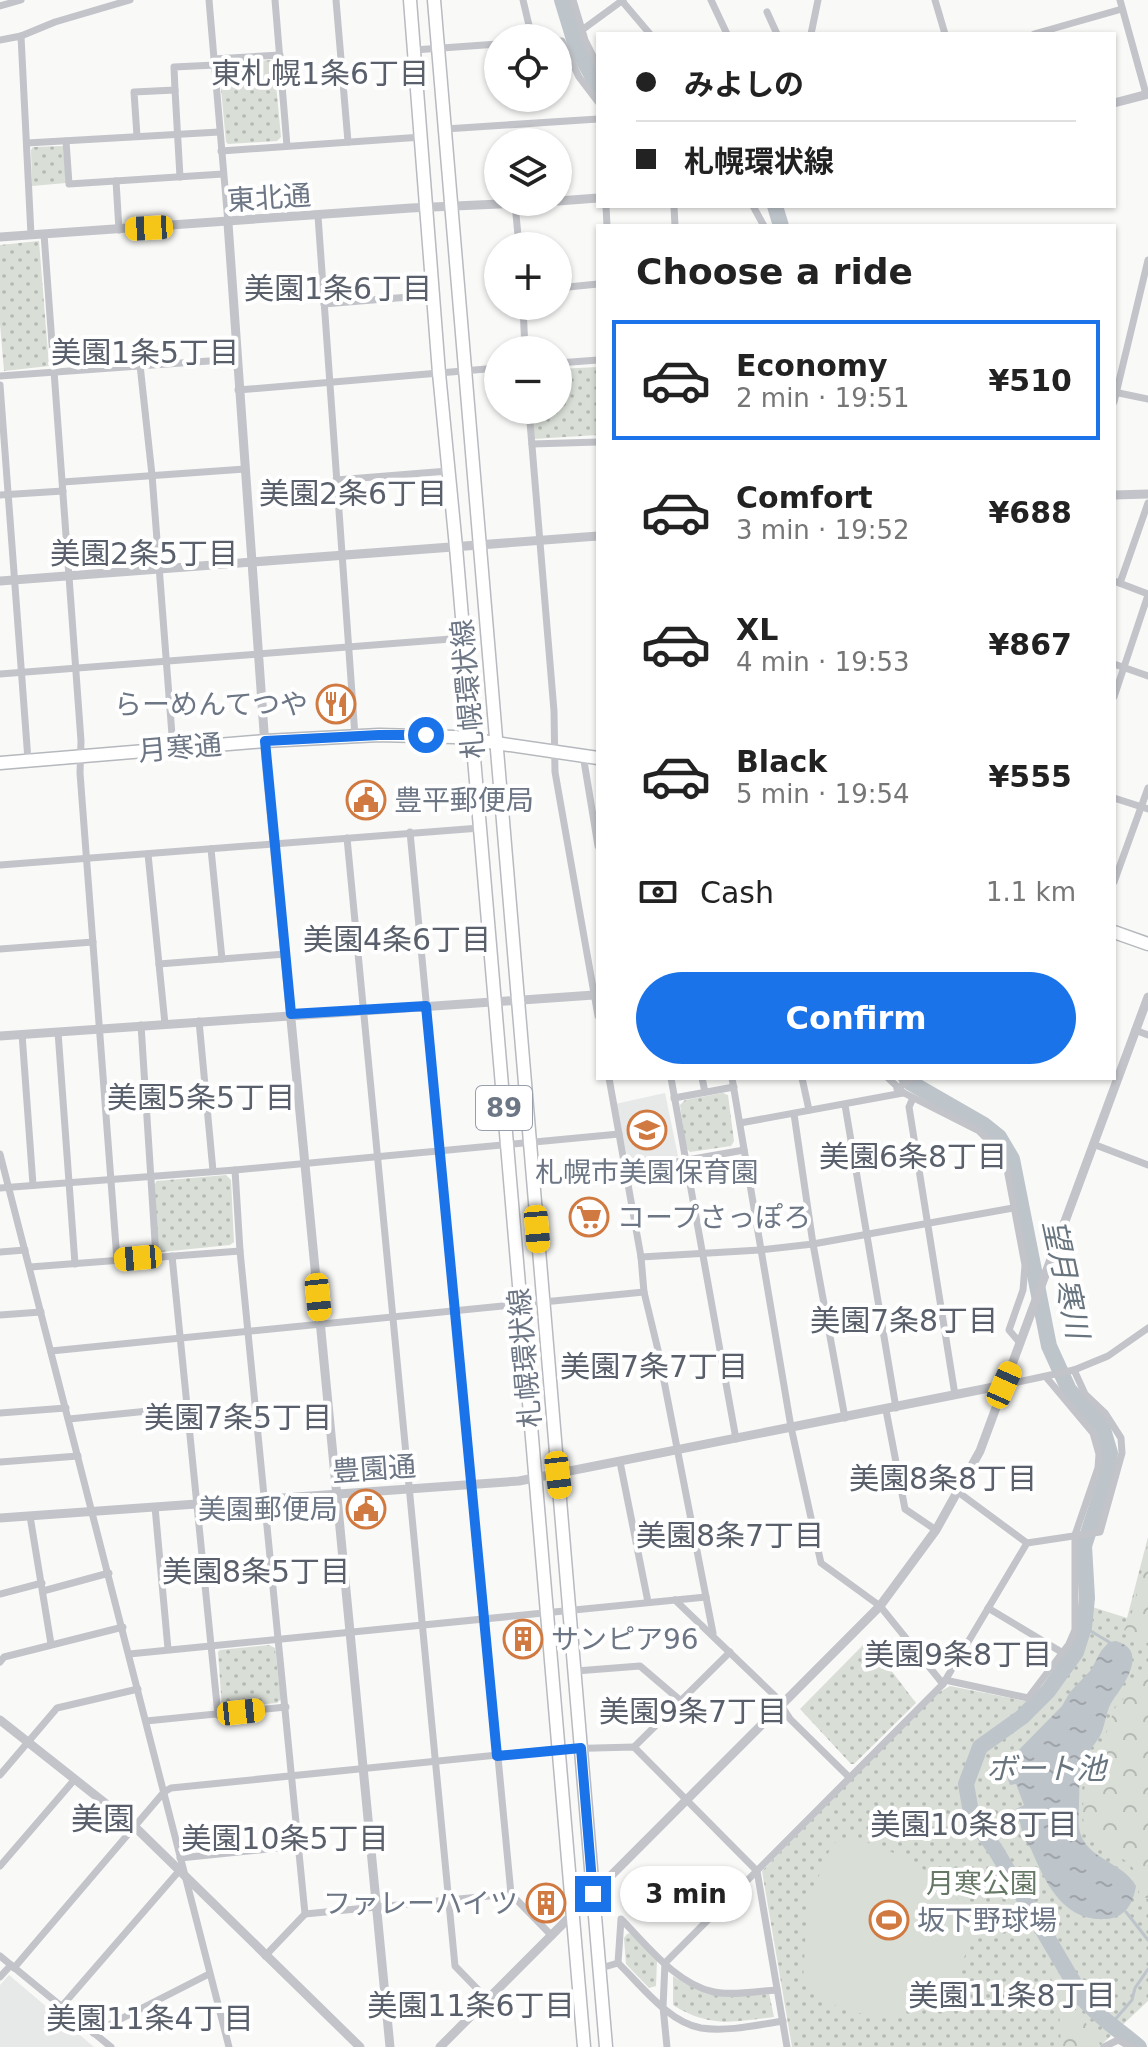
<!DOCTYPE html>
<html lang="en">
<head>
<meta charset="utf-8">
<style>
  :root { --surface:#fff; --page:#f2f2f2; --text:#222; --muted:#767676; --line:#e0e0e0; --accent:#1a73e8 }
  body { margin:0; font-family:"DejaVu Sans","Noto Sans JP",sans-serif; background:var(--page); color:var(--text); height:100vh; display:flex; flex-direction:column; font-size:30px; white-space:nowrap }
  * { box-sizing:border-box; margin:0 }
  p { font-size:26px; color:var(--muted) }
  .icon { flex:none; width:44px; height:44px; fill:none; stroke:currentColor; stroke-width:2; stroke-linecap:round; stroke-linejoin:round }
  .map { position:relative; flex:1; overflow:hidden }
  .panel { position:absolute; left:596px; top:224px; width:520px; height:856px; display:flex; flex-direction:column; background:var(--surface); border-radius:0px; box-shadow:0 2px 6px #0004 }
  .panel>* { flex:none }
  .top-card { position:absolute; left:596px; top:32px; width:520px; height:176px; border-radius:0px; box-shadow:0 2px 6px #0004; display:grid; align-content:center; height:176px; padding:0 40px; background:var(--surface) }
  .controls { position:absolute; left:484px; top:24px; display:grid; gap:16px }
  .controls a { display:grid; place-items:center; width:88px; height:88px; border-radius:50%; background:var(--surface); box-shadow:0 2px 6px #0004; font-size:40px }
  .end { position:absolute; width:36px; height:36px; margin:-18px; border:10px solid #1a73e8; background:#fff; box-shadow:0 0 0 4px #fff }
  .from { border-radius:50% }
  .bubble { position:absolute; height:56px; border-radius:28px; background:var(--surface); box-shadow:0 2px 6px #0004; font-size:26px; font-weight:700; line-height:56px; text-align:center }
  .car { position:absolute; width:24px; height:48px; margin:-24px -12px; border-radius:10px; box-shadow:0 0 6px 2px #0007; background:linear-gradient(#f5c518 24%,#345 0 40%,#f5c518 0 76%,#345 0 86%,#f5c518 0) }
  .top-card b { display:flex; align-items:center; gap:28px; height:76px; font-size:30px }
  .top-card b+b { border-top:2px solid var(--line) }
  .top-card i { width:20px; height:20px; background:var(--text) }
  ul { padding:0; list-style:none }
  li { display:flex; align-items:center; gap:24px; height:120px; margin:0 16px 12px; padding:0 24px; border:4px solid transparent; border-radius:0px }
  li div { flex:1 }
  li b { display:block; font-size:30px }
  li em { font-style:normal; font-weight:700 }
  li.on { border-color:var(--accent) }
  li>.icon { width:72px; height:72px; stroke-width:1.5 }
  h2 { padding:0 40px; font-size:36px; line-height:96px }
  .pay { display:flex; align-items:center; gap:20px; height:88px; padding:0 40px; font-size:30px }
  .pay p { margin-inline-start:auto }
  .cta { display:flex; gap:16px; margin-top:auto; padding:16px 40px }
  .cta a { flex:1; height:92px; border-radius:48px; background:var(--accent); color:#fff; font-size:32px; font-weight:700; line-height:92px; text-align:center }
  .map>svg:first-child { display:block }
  .built { fill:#e7e8e8 }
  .grass { fill:url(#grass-dots) }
  .forest { fill:url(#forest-crowns) }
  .pitch { fill:#d9ded7 }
  .water { fill:url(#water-ripples) }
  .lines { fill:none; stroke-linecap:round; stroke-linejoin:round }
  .stream { stroke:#bdc4ca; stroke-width:3 }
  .river { stroke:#bdc4ca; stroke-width:16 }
  .primary-casing { stroke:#b8babf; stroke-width:15 }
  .trunk-casing { stroke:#b5b8bc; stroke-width:15 }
  .minor { stroke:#c2c4c9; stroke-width:7 }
  .tertiary { stroke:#c2c4c9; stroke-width:9 }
  .primary { stroke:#fff; stroke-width:12 }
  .trunk { stroke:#fff; stroke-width:12 }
  .route { stroke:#1a73e8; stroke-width:10 }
  .labels { text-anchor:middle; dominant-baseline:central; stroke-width:8; stroke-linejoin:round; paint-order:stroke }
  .shield { fill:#fff; stroke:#989faa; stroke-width:2 }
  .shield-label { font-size:26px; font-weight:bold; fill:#6c7685 }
  .street-label { font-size:28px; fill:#6c7685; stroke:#fff }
  .poi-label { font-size:28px; fill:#6c7685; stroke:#fff; text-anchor:start }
  .park-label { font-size:28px; fill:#667866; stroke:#fff }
  .neighbourhood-label { font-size:30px; fill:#59606b; stroke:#fff }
  .water-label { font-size:30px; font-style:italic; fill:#68757f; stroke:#fff }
  .quarter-label { font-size:32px; fill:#59606b; stroke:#fff }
</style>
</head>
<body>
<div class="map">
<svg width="1148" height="2047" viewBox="0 0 1148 2047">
  <defs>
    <pattern id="grass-dots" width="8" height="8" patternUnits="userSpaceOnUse" patternTransform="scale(2)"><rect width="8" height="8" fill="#d9ded7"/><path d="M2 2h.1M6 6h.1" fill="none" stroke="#b4b9b4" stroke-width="1.8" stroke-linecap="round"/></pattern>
    <pattern id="forest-crowns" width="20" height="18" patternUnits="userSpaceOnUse" patternTransform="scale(2)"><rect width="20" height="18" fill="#d9ded7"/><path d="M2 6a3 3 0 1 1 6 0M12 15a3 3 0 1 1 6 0" fill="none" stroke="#b4b9b4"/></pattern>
    <pattern id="water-ripples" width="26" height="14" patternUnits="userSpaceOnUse" patternTransform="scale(2)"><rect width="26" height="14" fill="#bdc4ca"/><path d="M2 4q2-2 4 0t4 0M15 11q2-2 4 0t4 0" fill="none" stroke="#9ea4aa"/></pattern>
  </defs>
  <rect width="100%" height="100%" fill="#f9f9f8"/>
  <g class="built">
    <path d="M665,1093l13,63 -49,9 -14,-61z"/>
    <path d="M9,1975l85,72h-94v-62z"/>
  </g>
  <g class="grass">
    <path d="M271,60l3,3 7,74 -4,4 -49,3 -2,-2 -7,-75 3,-3z"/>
    <path d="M63,146l3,37 -34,3 -1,-36 2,-3z"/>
    <path d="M39,241l10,125 -45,5 -4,-47v-79z"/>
    <path d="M598,367v68l-65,4 -2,-29h27v-41z"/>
    <path d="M722,1093l6,2 6,46 -3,5 -41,6 -4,-4 -6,-43 5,-5z"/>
    <path d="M226,1175l5,5 3,62 -4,3 -69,7 -3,-4 -4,-63 3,-4z"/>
    <path d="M1148,1537v464l-49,46h-307l-30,-176 174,-177 14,-8 80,16c23,-30 54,-59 50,-99l47,15z"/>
    <path d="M868,1640l48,63 -62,61h-3l-51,-55z"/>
    <path d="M269,1645l6,3 6,51 -4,4 -55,5 -4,-56 2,-2z"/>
    <path d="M631,1933l26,27 -1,26 -7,2 -23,-24 -2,-26 3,-4z"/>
    <path d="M673,1976c39,25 53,22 96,17l5,24c-42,5 -64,11 -101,-12z"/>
  </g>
  <g class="forest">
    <path d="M1148,1545v98l-24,-13 7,-13z"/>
    <path d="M1148,1664v235l-9,-5c4,-47 -47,-34 -55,-70 -3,-14 2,-48 3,-64l16,-16 11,-35 22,-24z"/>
    <path d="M1051,1974l48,68 2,5h-40l-2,-41 -7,-21z"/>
  </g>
  <path class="pitch" d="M851,1836l63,25 57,50c5,100 -102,136 -168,72l4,-78 25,-61z"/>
  <path class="water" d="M1116,1641c32,9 10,41 -3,59 -7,10 -7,22 -12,34 -5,11 -17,19 -20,31 -3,11 -1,26 -2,37 0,11 -2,26 3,36 11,22 42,26 54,48 -3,18 -11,32 -30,33 -43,3 -61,-37 -75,-70 -2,-4 -5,-7 -7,-11 -3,-9 -4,-20 -8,-29l8,-4 -8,-21 -6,1 -7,-19 59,-60 8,-14 21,-22 10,-19 8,-9z"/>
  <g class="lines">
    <g class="stream">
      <path d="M1084,1627l25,15"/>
      <path d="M1126,1912l22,28"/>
      <path d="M1112,2023l20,-23 3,-12 13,-19"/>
    </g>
    <g class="river">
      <path d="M562,0l14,46 22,41"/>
      <path d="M775,206l6,20"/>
      <path d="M906,1078l5,5 73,42 15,12 13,22 37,187 20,44 33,36 8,27 -5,28 -21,65 3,52 -3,29 -8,25 -28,39 -26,26 -42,30 -14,37 6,34 23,31 89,151c16,18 36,31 55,47"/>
    </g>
    <g class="primary-casing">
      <g id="primary">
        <path d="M410,0l29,373 17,174 128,1500"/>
        <path d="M434,0l172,2047"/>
      </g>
    </g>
    <g class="trunk-casing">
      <g id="trunk">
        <path d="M0,763l265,-22 114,-6 76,2 143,21"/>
        <path d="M1114,932l34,12"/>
      </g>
    </g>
    <g class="minor">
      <path d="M209,0l19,223"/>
      <path d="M275,0l12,146"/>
      <path d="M336,0l12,142"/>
      <path d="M523,0l9,38"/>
      <path d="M573,0l12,40 13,26"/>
      <path d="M711,0l16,34"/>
      <path d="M935,0l10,34"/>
      <path d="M1120,0l26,94"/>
      <path d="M622,1l28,33"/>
      <path d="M0,6l21,-6"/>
      <path d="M767,12l10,22"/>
      <path d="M582,30l41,-30"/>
      <path d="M811,34l7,-34"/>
      <path d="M1034,34l88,-25"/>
      <path d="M21,36l34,-14 75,-22"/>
      <path d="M0,40l21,-4 10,199"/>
      <path d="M558,41h4l17,36 19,25"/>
      <path d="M414,50l84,-6"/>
      <path d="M214,59l66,-4"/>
      <path d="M175,90l5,87"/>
      <path d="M445,129l153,-10"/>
      <path d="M137,136l-3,-44 41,-2 -1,-23 41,-2"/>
      <path d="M66,141l3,43 154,-10"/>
      <path d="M27,143l192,-11"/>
      <path d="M221,151l201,-14"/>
      <path d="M116,181l3,49"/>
      <path d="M515,204l4,42"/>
      <path d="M606,206l1,20"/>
      <path d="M674,206l1,20"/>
      <path d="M753,206l11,20"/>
      <path d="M318,216l37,520"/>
      <path d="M44,234l37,507 -1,32 37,487"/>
      <path d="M558,288l40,-4"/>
      <path d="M324,304l109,-9"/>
      <path d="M523,306l2,44"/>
      <path d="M558,363l40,-3"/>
      <path d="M140,365l12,110 21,273"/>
      <path d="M0,376l237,-17"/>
      <path d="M0,385l28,375"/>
      <path d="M238,390l260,-22"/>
      <path d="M1114,392l34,7"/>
      <path d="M1114,402l34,-142"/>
      <path d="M529,410l25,301 1,61 43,244"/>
      <path d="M532,444l66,-2"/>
      <path d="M336,480l112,-9"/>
      <path d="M63,482l182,-13"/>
      <path d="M0,495l63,-4"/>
      <path d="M1114,581l34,13"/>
      <path d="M1120,583l28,-80"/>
      <path d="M1114,664l34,12"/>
      <path d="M0,674l464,-36"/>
      <path d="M1114,697l34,-102"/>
      <path d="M583,755l15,91"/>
      <path d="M1114,798l34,11"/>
      <path d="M410,832l101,1062 41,42"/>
      <path d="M347,838l108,1128 33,34"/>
      <path d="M211,849l11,110 63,-5"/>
      <path d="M148,854l17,170"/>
      <path d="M0,865l480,-37"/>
      <path d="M1114,882l34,-94"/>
      <path d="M0,949l93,-7"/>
      <path d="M159,964l63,-5"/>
      <path d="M199,1021l14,150"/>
      <path d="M141,1025l15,232"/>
      <path d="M1135,1030l13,5"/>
      <path d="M58,1032l17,232"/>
      <path d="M22,1034l11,151"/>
      <path d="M609,1078l32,179 3,35 14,58 55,283"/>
      <path d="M671,1078l65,361"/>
      <path d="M702,1078l3,14"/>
      <path d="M732,1078l59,349 30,136 59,43 63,78"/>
      <path d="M802,1078l7,32"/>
      <path d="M888,1078l16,15 75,38 20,20 8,18 18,96 -2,25 -14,40 11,13"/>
      <path d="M897,1089l15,-11"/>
      <path d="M674,1098l60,-11"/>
      <path d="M913,1098l-4,9 46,288"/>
      <path d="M845,1105l51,303"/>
      <path d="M794,1114l19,130 32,174"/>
      <path d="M740,1123l163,-30"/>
      <path d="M1093,1144l55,21"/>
      <path d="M0,1154l229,893"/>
      <path d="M235,1170l384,-36"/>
      <path d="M625,1171l119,-21"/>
      <path d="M0,1188l235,-18 5,81 65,663 -40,42"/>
      <path d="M0,1252l25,-2"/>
      <path d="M172,1256l46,459"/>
      <path d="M641,1257l119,-7 53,-6 200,-36"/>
      <path d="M30,1267l210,-16"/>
      <path d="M0,1315l41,-3"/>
      <path d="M51,1351l593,-59"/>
      <path d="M1004,1385l70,-15 34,-14 40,-28"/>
      <path d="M886,1410l19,99 31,21"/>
      <path d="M0,1413l66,-5"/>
      <path d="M69,1419l119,-12"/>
      <path d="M0,1462l78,-6"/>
      <path d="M620,1462l28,140"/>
      <path d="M958,1492l69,51 73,-11 22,-79 -1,-15 -16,-25 -20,-19 -11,-24"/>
      <path d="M155,1507l13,142"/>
      <path d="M30,1516l21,128"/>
      <path d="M43,1591l66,-18"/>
      <path d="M0,1594l42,-11"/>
      <path d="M675,1600l100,96 15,23 60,59"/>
      <path d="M988,1608l75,45"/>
      <path d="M129,1654l577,-57"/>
      <path d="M0,1662l4,-5 119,-30"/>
      <path d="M576,1671l64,-5 41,35"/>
      <path d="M945,1680l83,18 41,-54 6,-14v-95l23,-67 1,-14 -6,-21 -47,-56"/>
      <path d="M146,1721l140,-14"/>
      <path d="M634,1747l96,-95"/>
      <path d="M0,1775l57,-67 81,-19"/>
      <path d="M180,1858l118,-12"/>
      <path d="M0,1866l75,-87"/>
      <path d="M305,1914l206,-20"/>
      <path d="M0,1956l111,91"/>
      <path d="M618,1963l3,-44c26,26 55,65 93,73 20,4 44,-1 63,-2"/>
      <path d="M14,1968l150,-176 7,-4 387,-39 76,-2 123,124 30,176"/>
      <path d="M601,1968l17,-5c23,22 50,59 83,65 27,4 56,-3 82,-7"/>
      <path d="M0,1977l11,-12"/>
      <path d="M62,2006l117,-135"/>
      <path d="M93,2033l116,-59"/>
      <path d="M667,2047l-4,-40 2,-44 278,-279 84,-141"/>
      <path d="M1104,2047l14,-7 13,7"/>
    </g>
    <g class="tertiary">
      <path d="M1114,103l34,-9"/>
      <path d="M558,201l40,-3"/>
      <path d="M228,223l38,537 124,1287"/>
      <path d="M0,237l411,-29 129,-6"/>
      <path d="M1114,495l34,-1"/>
      <path d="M0,581l598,-45"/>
      <path d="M0,1036l594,-41"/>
      <path d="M0,1518l519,-37 485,-96"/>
      <path d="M0,1720l134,106 226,221"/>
      <path d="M440,2047l440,-441 56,-76 44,-79 168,-454"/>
    </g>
    <use href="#primary" class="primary"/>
    <use href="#trunk" class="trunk"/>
  </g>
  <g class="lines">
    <path class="route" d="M426,735h-47l-114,6 25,262 1,11 135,-8 71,750 84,-8 12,146"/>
  </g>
  <defs>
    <g id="restaurant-ring" transform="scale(2)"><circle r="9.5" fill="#fff" stroke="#d07a41" stroke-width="1.5"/><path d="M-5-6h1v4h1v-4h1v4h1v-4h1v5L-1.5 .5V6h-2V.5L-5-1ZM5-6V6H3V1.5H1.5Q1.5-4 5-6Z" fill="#d07a41"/></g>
    <g id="civic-ring" transform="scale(2)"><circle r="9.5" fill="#fff" stroke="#d07a41" stroke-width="1.5"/><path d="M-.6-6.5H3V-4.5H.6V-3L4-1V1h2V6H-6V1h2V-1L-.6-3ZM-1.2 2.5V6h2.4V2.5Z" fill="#d07a41"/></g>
    <g id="school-ring" transform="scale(2)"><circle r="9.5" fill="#fff" stroke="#d07a41" stroke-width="1.5"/><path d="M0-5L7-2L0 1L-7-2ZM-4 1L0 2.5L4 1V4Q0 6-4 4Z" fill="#d07a41"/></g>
    <g id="supermarket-ring" transform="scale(2)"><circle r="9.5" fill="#fff" stroke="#d07a41" stroke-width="1.5"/><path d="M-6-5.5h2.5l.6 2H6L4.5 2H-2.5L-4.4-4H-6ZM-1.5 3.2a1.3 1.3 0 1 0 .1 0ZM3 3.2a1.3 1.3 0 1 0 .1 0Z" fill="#d07a41"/></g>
    <g id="building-ring" transform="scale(2)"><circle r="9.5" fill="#fff" stroke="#d07a41" stroke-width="1.5"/><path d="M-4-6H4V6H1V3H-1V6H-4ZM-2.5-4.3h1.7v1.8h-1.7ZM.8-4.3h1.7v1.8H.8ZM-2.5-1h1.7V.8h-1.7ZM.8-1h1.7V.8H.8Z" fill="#d07a41"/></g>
    <g id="stadium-ring" transform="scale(2)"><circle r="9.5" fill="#fff" stroke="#d07a41" stroke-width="1.5"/><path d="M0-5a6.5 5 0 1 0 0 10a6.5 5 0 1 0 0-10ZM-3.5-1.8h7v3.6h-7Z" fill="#d07a41"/></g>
  </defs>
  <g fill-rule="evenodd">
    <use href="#restaurant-ring" x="336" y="704"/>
    <use href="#civic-ring" x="366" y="800"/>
    <use href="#school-ring" x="647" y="1130"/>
    <use href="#supermarket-ring" x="589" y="1217"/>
    <use href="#civic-ring" x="366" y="1509"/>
    <use href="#building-ring" x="523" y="1639"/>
    <use href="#building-ring" x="546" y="1903"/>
    <use href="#stadium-ring" x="889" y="1920"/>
  </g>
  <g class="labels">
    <rect class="shield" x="476" y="1086" width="56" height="44" rx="6"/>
    <g class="shield-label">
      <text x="504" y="1108">89</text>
    </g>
    <g class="street-label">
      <text transform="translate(269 198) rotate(-4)">東北通</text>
      <text transform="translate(468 689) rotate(-95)">札幌環状線</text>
      <text transform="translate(180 748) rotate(-5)">月寒通</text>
      <text transform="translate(525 1358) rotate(-95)">札幌環状線</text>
      <text transform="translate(374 1469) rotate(-4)">豊園通</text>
    </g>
    <g class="poi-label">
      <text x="308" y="704" text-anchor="end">らーめんてつや</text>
      <text x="394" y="800">豊平郵便局</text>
      <text x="647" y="1172" text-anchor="middle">札幌市美園保育園</text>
      <text x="617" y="1217">コープさっぽろ</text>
      <text x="338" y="1509" text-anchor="end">美園郵便局</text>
      <text x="551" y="1639">サンピア96</text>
      <text x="518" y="1903" text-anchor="end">ファレーハイツ</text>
      <text x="917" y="1920">坂下野球場</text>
    </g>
    <g class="park-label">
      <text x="982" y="1883">月寒公園</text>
    </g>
    <g class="neighbourhood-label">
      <text x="320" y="73">東札幌1条6丁目</text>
      <text x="338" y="288">美園1条6丁目</text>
      <text x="145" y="352">美園1条5丁目</text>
      <text x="353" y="493">美園2条6丁目</text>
      <text x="144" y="553">美園2条5丁目</text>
      <text x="397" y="939">美園4条6丁目</text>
      <text x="201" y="1097">美園5条5丁目</text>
      <text x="913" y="1156">美園6条8丁目</text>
      <text x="904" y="1320">美園7条8丁目</text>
      <text x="654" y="1366">美園7条7丁目</text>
      <text x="238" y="1417">美園7条5丁目</text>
      <text x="943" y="1478">美園8条8丁目</text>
      <text x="730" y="1535">美園8条7丁目</text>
      <text x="256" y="1571">美園8条5丁目</text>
      <text x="958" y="1654">美園9条8丁目</text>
      <text x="693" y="1711">美園9条7丁目</text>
      <text x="974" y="1824">美園10条8丁目</text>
      <text x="285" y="1838">美園10条5丁目</text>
      <text x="1012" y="1995">美園11条8丁目</text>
      <text x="471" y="2005">美園11条6丁目</text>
      <text x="150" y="2018">美園11条4丁目</text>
    </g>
    <g class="water-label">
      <text transform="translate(1066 1279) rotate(78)">望月寒川</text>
      <text x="1046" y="1768">ボート池</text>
    </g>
    <g class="quarter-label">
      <text x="103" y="1819">美園</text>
    </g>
  </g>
</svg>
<div class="controls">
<a><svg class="icon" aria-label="locate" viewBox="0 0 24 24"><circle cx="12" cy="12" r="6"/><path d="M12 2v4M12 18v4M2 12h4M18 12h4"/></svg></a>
<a><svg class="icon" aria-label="layers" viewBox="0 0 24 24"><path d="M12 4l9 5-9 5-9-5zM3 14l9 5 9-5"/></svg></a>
<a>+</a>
<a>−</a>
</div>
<i class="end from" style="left:426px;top:735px"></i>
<i class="end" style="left:593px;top:1894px"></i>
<div class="bubble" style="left:620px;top:1866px;width:132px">3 min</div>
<i class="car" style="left:149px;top:228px;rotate:267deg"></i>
<i class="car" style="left:537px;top:1229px;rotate:175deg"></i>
<i class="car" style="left:138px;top:1258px;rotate:265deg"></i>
<i class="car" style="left:318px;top:1297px;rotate:174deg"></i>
<i class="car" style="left:1004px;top:1385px;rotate:24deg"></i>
<i class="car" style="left:558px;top:1475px;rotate:173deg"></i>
<i class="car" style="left:241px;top:1712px;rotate:84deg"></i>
<div class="top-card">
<b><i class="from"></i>みよしの</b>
<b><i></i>札幌環状線</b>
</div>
<section class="panel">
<h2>Choose a ride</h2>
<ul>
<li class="on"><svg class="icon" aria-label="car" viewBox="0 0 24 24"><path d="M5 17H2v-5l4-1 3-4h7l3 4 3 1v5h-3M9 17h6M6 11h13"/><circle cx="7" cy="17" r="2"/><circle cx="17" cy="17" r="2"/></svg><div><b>Economy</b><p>2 min · 19:51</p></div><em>¥510</em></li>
<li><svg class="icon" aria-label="car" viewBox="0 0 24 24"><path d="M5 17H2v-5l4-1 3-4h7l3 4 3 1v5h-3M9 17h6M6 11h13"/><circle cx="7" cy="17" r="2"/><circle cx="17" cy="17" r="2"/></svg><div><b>Comfort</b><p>3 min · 19:52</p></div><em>¥688</em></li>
<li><svg class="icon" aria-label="car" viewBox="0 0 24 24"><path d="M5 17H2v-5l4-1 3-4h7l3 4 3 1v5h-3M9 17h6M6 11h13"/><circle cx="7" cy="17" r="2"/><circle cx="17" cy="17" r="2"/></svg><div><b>XL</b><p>4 min · 19:53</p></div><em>¥867</em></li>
<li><svg class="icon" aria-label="car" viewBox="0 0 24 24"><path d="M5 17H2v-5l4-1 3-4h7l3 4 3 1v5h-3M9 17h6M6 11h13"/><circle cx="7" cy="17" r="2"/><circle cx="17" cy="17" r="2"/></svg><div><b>Black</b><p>5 min · 19:54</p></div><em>¥555</em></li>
</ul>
<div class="pay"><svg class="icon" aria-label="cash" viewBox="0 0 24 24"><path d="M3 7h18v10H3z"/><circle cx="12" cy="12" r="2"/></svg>Cash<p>1.1 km</p></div>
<div class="cta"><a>Confirm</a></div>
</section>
</div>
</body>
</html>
